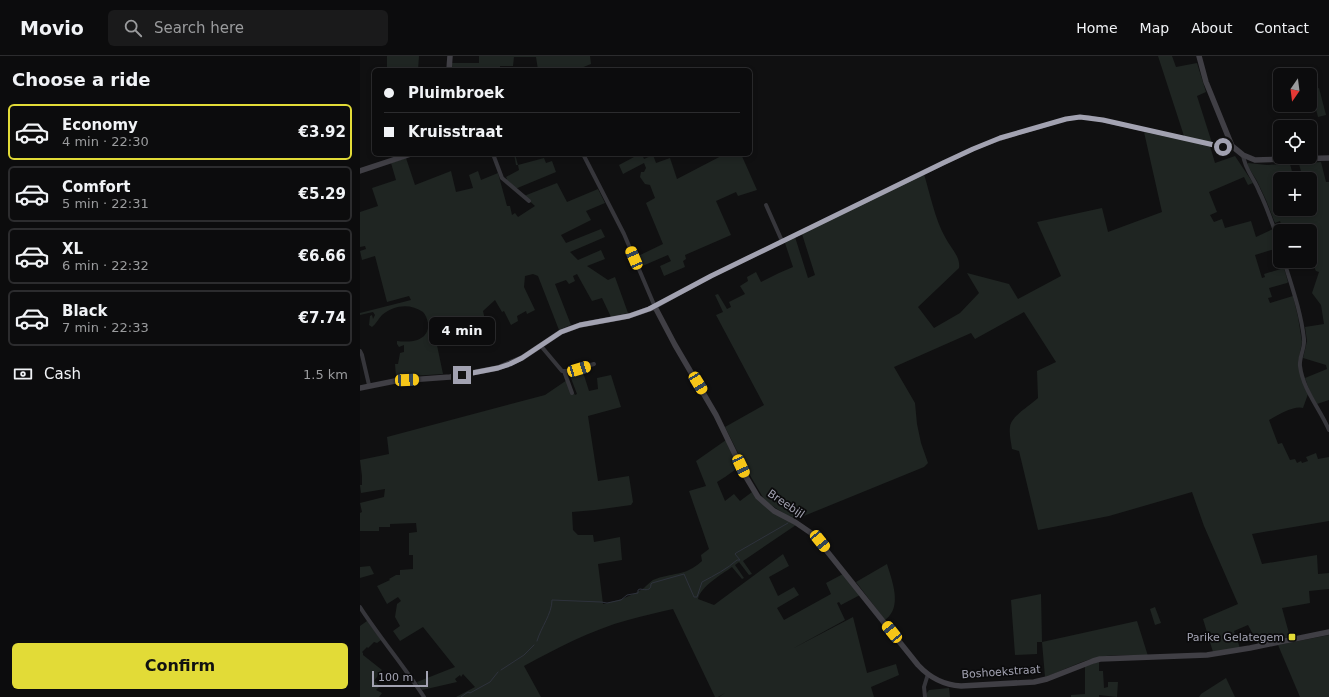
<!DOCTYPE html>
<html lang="en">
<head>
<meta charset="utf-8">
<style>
  :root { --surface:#0c0c0d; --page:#1a1a1b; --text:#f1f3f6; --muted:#9a9b9d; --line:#2c2c2e; --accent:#e2db37 }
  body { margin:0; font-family:"DejaVu Sans",sans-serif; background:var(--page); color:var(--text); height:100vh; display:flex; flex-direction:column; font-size:15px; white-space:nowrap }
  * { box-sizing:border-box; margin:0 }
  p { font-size:13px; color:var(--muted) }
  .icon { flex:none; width:22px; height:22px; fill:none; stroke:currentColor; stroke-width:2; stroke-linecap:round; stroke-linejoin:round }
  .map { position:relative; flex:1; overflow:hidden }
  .side { display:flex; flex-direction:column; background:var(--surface); width:360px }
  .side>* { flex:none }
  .hud { position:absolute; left:12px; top:12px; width:380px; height:88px; border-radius:6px; box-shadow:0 2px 6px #0003,0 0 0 1px var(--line); display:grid; align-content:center; height:88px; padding:0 12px; background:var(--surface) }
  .needle { width:26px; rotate:194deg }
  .tools { position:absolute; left:913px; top:12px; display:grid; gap:8px }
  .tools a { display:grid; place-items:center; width:44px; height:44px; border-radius:6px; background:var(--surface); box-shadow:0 2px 6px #0003,0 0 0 1px var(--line); font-size:20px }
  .scale { position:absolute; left:12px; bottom:10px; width:56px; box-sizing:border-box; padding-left:4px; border:2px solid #a2a2b1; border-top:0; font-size:11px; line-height:14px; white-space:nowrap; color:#a2a2b1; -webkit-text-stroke:3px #0b0b0c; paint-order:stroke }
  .end { position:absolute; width:18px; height:18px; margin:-9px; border:5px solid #a2a2b1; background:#111; box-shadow:0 0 0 2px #111 }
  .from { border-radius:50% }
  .bubble { position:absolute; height:28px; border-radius:6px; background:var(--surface); box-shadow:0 2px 6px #0003,0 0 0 1px var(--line); font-size:13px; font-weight:700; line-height:28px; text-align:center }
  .car { position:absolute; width:12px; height:24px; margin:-12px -6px; border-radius:5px; box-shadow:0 0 3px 1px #0007; background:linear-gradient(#f5c518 24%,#345 0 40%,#f5c518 0 76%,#345 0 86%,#f5c518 0) }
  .hud b { display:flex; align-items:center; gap:14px; height:38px; font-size:15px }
  .hud b+b { border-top:1px solid var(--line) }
  .hud i { width:10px; height:10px; background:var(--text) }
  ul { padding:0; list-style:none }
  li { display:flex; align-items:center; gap:12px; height:56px; margin:0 8px 6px; padding:0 4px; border:2px solid var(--line); border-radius:6px }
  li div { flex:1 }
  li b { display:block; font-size:15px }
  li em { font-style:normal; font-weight:700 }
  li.on { border-color:var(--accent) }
  li>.icon { width:36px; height:36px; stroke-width:1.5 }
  h2 { padding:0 12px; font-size:18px; line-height:48px }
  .pay { display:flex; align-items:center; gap:10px; height:44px; padding:0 12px; font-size:15px }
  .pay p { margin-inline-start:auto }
  .cta { display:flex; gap:8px; margin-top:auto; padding:8px 12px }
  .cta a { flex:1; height:46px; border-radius:6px; background:var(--accent); color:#111; font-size:16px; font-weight:700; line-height:46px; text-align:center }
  header { display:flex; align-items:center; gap:24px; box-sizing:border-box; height:56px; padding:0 20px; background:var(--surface); border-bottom:1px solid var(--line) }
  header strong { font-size:19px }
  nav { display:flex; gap:22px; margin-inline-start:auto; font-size:14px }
  .search { width:280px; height:36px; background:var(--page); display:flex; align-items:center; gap:10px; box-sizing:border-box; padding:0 14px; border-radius:6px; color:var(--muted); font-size:15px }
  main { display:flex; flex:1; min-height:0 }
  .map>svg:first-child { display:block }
  .green { fill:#1f2522 }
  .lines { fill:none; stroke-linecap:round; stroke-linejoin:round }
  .stream { stroke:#2e323c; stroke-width:1 }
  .street { stroke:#36363b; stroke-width:4 }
  .secondary { stroke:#403f45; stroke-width:5.5 }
  .route { stroke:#a2a2b1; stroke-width:5 }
  .poi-dot { fill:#e2db37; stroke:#0b0b0c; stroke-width:1.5 }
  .labels { text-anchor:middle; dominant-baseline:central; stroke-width:3.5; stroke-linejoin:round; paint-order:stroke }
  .street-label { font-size:11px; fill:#a2a2b1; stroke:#0b0b0c }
  .poi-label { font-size:11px; fill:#a2a2b1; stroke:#0b0b0c; text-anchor:end }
</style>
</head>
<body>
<header>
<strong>Movio</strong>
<div class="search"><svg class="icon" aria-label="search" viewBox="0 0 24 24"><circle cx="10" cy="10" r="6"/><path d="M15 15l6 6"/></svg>Search here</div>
<nav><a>Home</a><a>Map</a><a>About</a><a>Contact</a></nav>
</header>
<main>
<section class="side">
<h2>Choose a ride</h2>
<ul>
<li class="on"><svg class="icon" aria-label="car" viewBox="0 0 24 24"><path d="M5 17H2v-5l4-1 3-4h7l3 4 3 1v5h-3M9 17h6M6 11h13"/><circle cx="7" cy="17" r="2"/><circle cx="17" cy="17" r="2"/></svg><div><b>Economy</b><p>4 min · 22:30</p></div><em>€3.92</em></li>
<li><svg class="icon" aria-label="car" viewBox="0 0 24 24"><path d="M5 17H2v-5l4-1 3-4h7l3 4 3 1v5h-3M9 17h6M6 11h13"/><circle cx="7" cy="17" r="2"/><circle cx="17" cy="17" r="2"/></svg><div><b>Comfort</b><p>5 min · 22:31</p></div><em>€5.29</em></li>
<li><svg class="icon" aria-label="car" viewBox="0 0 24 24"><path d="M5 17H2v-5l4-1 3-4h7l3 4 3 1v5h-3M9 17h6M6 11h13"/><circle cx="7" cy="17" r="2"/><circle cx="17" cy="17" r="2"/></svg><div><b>XL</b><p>6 min · 22:32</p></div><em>€6.66</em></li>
<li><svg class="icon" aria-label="car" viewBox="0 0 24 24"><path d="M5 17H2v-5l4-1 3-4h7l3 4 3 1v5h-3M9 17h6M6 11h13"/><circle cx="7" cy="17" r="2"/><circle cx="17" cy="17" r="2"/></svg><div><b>Black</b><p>7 min · 22:33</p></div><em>€7.74</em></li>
</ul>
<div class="pay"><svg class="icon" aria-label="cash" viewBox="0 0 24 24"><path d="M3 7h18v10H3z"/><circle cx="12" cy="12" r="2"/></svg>Cash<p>1.5 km</p></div>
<div class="cta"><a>Confirm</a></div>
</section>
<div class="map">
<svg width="969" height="641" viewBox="0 0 969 641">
  <rect width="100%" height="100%" fill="#101011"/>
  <g class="green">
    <path d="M27,0h32l-1,14h-31z"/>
    <path d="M119,0h111l1,8 -15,6h-38l-2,-13h-22l-1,9h-13v4h-49l1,-7h27z"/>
    <path d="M798,0h14l4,11 21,-4 9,29 -9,4 15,47 -28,-7z"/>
    <path d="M959,32l7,27 -8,2 -7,-27z"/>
    <path d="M784,76l66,14 5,17 20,-7 18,27 -5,2 -4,-8 -35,15 8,20 -7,3 4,7 8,-3 3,9 26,-7 5,16 17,-8 5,19 -23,7 7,23 3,-1 -1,-3 20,-6 4,14 -1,1 -18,5 3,9 -4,1 2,5 23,-7 5,21 4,25 -4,21 10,31 -5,14c-8,-3 -26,7 -34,12l9,24 4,-1 8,17 5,-1 2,4 4,-2 1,2 6,-2 -2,-4 10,-4 2,6 11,-2v64l-77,13 10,30 55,-9 1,19 11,-1v16l-20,2 1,12 -28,5 8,29 -32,7 -10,-19 -14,6 6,17 -27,4 -10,-33 35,-15 -34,-78 -12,-34 -83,24 -71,14 -19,-79 -7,-2c-1,-7 -3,-15 -2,-22 1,-11 21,-22 28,-29l-1,-27 19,-9 -32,-50 -49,27 -4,-6 -77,34 21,36 2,21 4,19 7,20 -4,4 -130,53 -29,-19 -21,-36 -19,-38 39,-22 -48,-90 7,-3 -8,-17 3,-1 9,15 4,-2 -2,-5 16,-8 -5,-8 8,-5 -1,-4 9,-5 5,10 18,-9 14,-6 -8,-24 10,-6 13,41 7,-3 -13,-41 122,-60c6,20 11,45 21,63 5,10 16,20 14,31l-41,39 16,21 26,-15 19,-20 -12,-20 42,11 9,15 43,-23 -24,-54 65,-14 6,24 54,-20z"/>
    <path d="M154,98h1l3,11 26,-7 2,5 6,-2 4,11 -41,17 -11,-9 3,-1 -1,-2 13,-7 -1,-5h-2z"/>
    <path d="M273,98h9l2,5 9,-4 3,8 14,-5 7,21 48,-25h16l16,36 -19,6 -2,-4 -20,9 15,34 -46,20 1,4 -3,2 2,6 -21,9 -4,-10 11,-5 -3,-6 -28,12 -4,-10 27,-13 -17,-41 9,-5 -5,-13 -5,-1 -5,-7 1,-5h3l2,-4 -2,-5 -21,11 -4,-9 15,-8z"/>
    <path d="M46,102l9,27 36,-14 5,21 17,-4 -4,-13 9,-4 3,9 17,-7 9,33h3l2,9 3,-2 3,4 17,-11 -11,-10 33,-13 10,19 31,-13 7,14 -19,8 5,9 -30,15 5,8 35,-14 4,8 -35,15 8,8 23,-10 4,9 -18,7 21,14 7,-3 13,36 -17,4 -9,-19 -10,3 -15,-27 -4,2 2,5 -6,3 -3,-4 -11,4 16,41 -12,5 -21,-54 -5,-2 -8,2 -1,11 11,23 -8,4 -1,-3 -9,5 1,5 -7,4 -7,-14 -2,1 -7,-12 -12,11 2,9 -18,3 1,6h-3l-2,-7 -2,-2 -28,6 10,48 -47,3 -1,-13h3l2,-11 4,-1v-7l-5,2 -2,-3v-3c13,2 33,0 31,-18 -1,-4 -2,-8 -5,-11 -13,-9 -29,-7 -41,3 -4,4 -6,9 -10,12l-3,-2 1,-9 2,-1 1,4 2,-4 -2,-3 -13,3v-2l51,-13 -2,-4 -22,6 -12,-46 -13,4 -2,-9 6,-2 -1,-3 -5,1v-35l18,-6 -6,-18 24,-8 -5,-17z"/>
    <path d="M961,106l5,20h3v218l-12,4 -7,-12 -5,-14 22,-9 -1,-4 -23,-7 4,-17 -2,-14 19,-3 -3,-19 -9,-12 7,-21 -3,-1 -2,-4 4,-10 -8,3v-29h-13l-1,-3 -13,3 -3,-10 -5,2 -9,-23 -9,-19 -10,-16 1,-2 19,2 23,-1 4,15h-14v30h30v-30h-7l-4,-15z"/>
    <path d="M222,313l7,22 9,-2 -1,-11 14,-3 10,32 -33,9 10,65 31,-5 4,26 -2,3 -36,5 -23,2 1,18 5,5h15l1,7 26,-5 2,23 -24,4 5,40c14,-3 29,-8 41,-16 3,-3 6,-6 9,-8 19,-8 32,-3 49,-19l-1,-6 8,-6 -20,-58 17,-5 -10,-25 30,-21 13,27 -14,10 -8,5 8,19 9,-7 6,7 12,-9c11,16 28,24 44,33l-53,36 9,13 -3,1 -10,-13 -4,3 9,13 -2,1 -10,-12c-11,8 -31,19 -34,32l16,6 69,-51 6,12 -20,11 9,19 16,-9 5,8 -22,13 7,12 47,-26 -5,-11 17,-9 17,21 -19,10 -2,-3 -2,1 8,17 -53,29 61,-32 14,56 29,-9 3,11 -28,12 3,10h-155l6,-4 -7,4h-3l-42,-88c-15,3 -30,7 -45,11 -37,10 -71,28 -104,46l17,31h-85l19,-10 -12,-13 -2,3 -1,-2 -5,4 2,3 -35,8 -5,-8 38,-15 -32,-40 -23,14 -7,-10 7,-5 -5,-9 2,-13 4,-3 -3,-4 -11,7 -10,-18 13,-6 -1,-1 7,-4h4v-5l13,-1v-14h-4v-22l8,-1 -1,-9 -26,1v3h-11v4h-19v-18l2,-1 -2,-9 24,-6 1,-8 -24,4 -1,-8h2v-9l-2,-16 29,-6 -2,-17 158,-42 22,-15 8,15 2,-1 -8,-21z"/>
    <path d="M527,508c5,17 16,43 -2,56l-29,-38z"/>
    <path d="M10,510l4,8 -14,4v-11z"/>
    <path d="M681,538l1,48 95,-21 11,35c-16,0 -32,-2 -47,1 -20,3 -38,14 -56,20l-3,-35h-5v12l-22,1 -4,-55z"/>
    <path d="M795,551l6,16 -6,2 -5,-16z"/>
    <path d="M7,565l14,19 -4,3 -3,-1 -6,6 -1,-1 -5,5 1,1v2l19,15 -8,11 6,5 -4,4 6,3 -3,4h-19v-71z"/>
    <path d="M969,579v62h-29l-22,-52z"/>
    <path d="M739,606v9h4l1,17 4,-1v-5h10l-1,15 -18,-2v2h-28v-2l14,-1v-28z"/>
    <path d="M866,622l9,19h-36l2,-3z"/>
    <path d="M589,632l1,9h-23l-1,-3 3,-4z"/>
  </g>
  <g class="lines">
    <g class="stream">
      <path d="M177,585c4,-14 15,-27 15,-41l49,2 6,1 14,-3 6,-5 11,-2v-3l2,-1c6,1 11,2 11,-5l1,-1 32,-9 10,23h3l5,-15c13,-7 25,-13 35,-22h3l-5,-6 1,-1 52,-30"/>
      <path d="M141,614l23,-15 10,-10"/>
      <path d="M101,641l7,-5 2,1 20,-11 8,-10"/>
    </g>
    <g class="street">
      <path d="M133,98l9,24 27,23"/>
      <path d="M223,98l41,80 31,73 56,-31 262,-127c22,-9 44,-16 67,-22 16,-5 31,-11 48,-10l135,30 9,-1"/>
      <path d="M883,99c2,15 11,23 16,36 9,18 15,37 21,55"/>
      <path d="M406,149l16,36"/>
      <path d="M924,205c8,26 17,51 20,78 1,9 -5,18 -4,27 3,24 20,43 29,64"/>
      <path d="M181,290l21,25h7l25,-7"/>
      <path d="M0,295l2,4 7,30"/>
      <path d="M204,315l8,22"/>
      <path d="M0,551c20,31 44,59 64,90"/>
      <path d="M565,641l-1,-10 4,-13"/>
    </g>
    <g class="secondary">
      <path d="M839,0l7,26 26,64 11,9 12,5 74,-2"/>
      <path d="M89,14l1,-14"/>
      <path d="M0,115l51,-17"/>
      <path d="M0,332l35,-7 55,-4 48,-9 24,-10 39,-26 19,-7 49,-9 26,-9 20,38 41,70 30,62 12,20 16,14 21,11 19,13 104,130c12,13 26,20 43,21l73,-4 13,-3 46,-18 7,-2 107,-4 43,-7 79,-16"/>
    </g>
  </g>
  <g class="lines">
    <path class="route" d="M102,319l36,-7 12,-4 12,-6 39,-26 19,-7 49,-9 20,-7 62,-33 232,-113 30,-14 27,-11 66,-19 14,-2 23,3 120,27"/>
  </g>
  <rect class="poi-dot" x="928" y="577" width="8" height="8" rx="2"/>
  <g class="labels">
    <g class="street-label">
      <text transform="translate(426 448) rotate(34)">Breebijl</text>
      <text transform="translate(641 616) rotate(-4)">Boshoekstraat</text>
    </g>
    <g class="poi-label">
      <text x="924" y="581">Parike Gelategem</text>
    </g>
  </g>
</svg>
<div class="tools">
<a><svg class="needle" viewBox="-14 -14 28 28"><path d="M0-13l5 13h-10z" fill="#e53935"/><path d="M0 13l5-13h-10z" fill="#9a9b9d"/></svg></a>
<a><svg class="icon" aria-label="locate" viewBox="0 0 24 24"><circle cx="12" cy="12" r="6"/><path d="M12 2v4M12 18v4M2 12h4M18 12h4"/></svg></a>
<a>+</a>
<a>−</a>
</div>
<div class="scale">100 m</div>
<i class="end from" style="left:863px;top:91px"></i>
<i class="end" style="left:102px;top:319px"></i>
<div class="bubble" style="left:69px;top:261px;width:66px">4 min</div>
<i class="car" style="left:274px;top:202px;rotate:337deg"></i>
<i class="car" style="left:219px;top:313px;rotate:73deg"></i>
<i class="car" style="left:47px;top:324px;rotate:87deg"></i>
<i class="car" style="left:338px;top:327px;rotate:149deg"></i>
<i class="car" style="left:381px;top:410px;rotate:155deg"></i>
<i class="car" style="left:460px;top:485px;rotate:141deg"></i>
<i class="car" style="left:532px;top:576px;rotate:321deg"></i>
<div class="hud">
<b><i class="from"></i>Pluimbroek</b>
<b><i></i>Kruisstraat</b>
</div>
</div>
</main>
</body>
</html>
